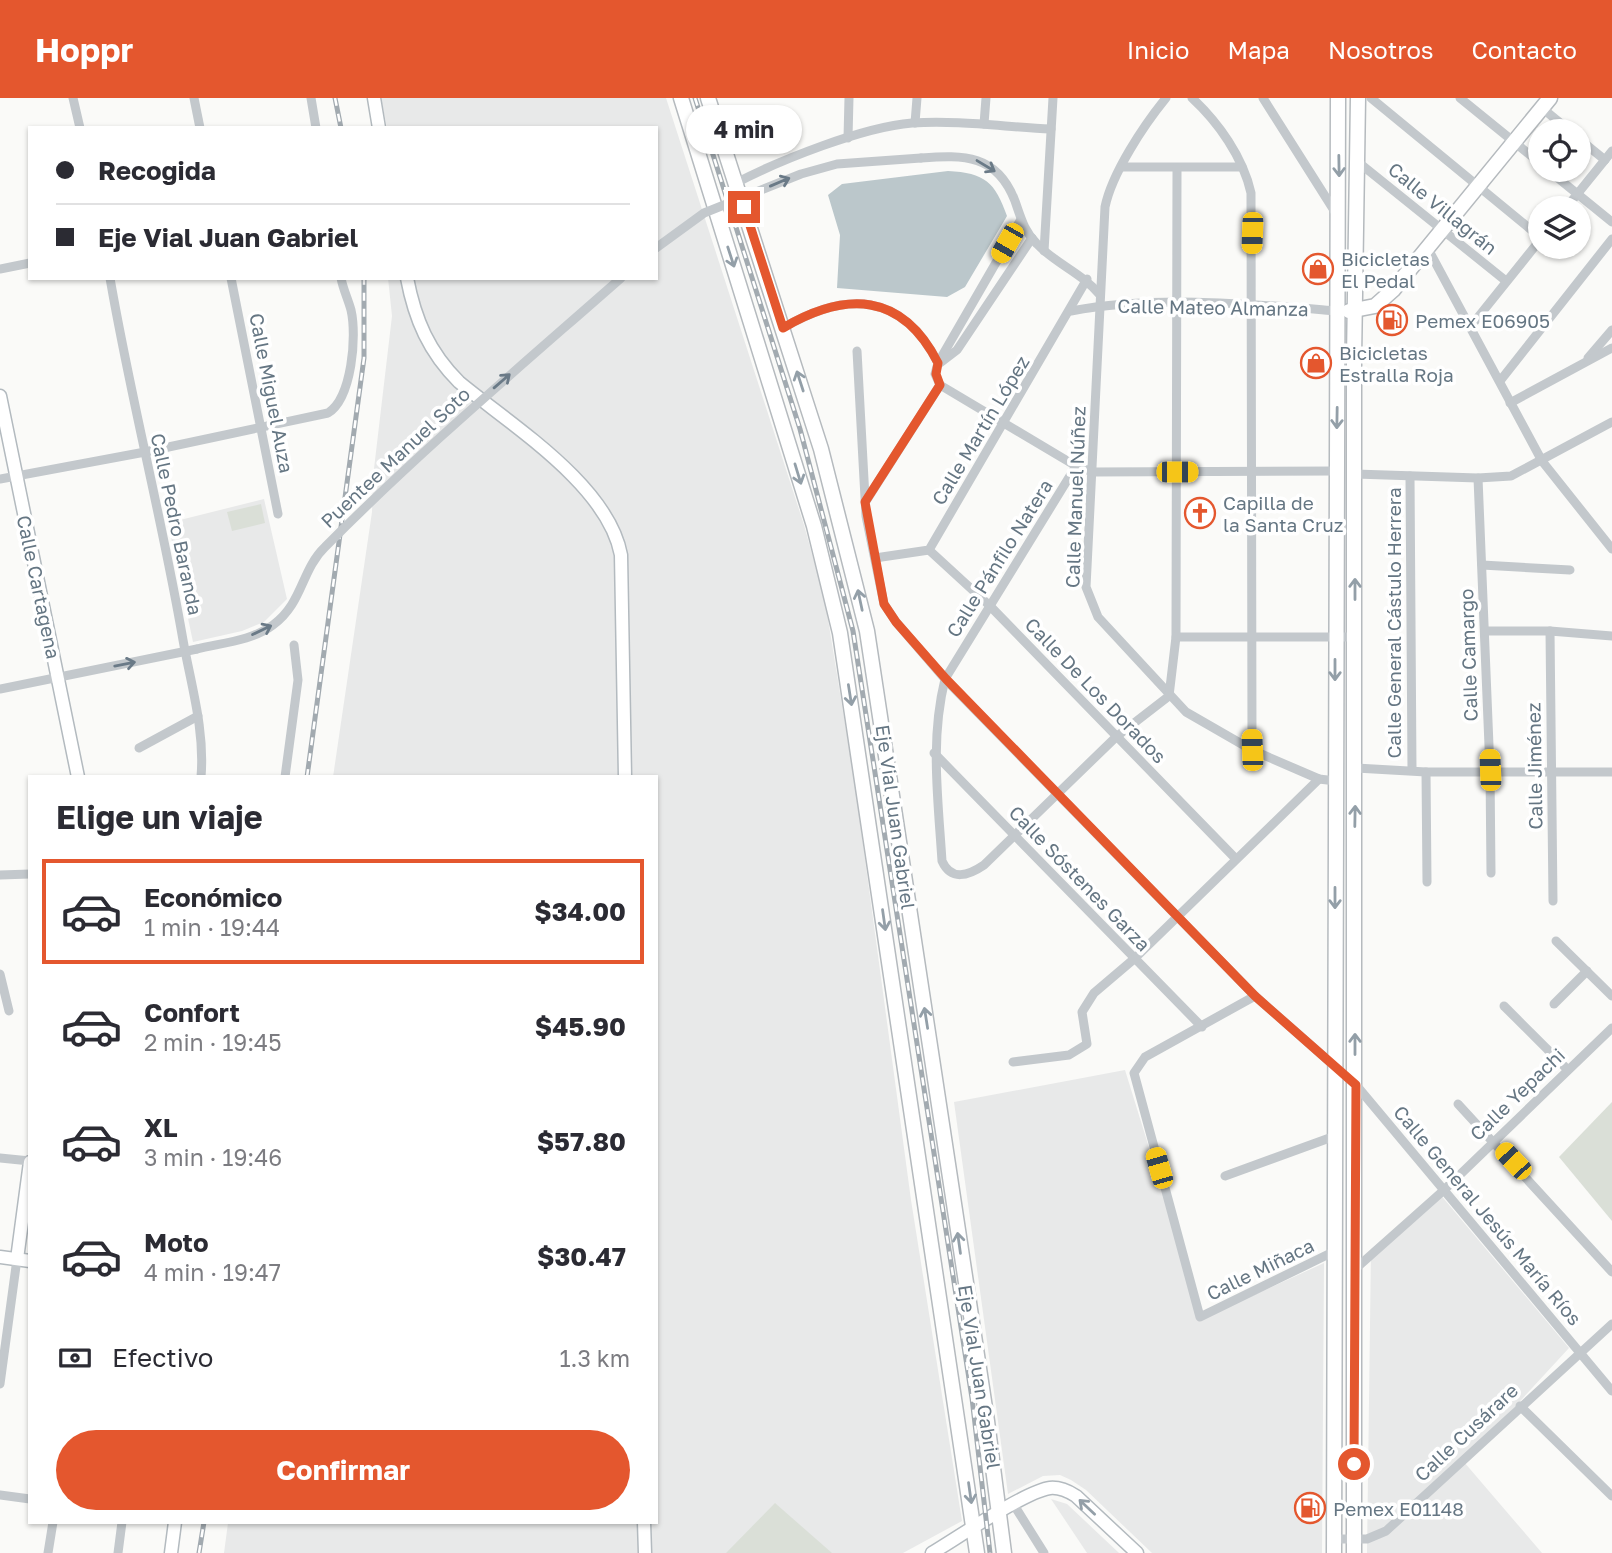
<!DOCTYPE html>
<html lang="es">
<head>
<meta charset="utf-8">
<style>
  :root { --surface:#fff; --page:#f2f2f3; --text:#2b2b33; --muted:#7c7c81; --line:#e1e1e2; --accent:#e4572e }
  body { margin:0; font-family:"Golos Text",sans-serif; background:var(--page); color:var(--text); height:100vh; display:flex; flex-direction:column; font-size:26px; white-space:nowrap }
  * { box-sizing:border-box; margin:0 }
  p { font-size:23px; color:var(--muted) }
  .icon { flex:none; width:38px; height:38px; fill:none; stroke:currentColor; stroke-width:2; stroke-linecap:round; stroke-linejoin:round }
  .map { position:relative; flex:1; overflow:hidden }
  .sheet { position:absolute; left:28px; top:677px; width:630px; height:749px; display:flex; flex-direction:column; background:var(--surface); border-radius:0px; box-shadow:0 2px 5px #0004 }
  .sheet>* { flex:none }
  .hud { position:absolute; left:28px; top:28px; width:630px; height:154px; border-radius:0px; box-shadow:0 2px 5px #0004; display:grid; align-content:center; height:154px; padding:0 28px; background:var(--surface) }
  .fabs { position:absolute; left:1528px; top:21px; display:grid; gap:14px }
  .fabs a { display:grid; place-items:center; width:63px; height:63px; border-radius:50%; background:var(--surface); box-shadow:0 2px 5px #0004; font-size:35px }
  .end { position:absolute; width:32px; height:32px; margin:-16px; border:9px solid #e4572e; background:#fff; box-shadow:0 0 0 4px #fff }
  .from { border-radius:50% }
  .bubble { position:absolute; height:49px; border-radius:24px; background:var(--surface); box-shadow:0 2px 5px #0004; font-size:23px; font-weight:700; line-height:49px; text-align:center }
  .car { position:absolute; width:21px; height:42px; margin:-21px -10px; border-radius:9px; box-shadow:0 0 5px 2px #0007; background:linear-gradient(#f5c518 24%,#345 0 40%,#f5c518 0 76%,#345 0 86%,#f5c518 0) }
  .hud b { display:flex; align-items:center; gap:24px; height:66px; font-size:26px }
  .hud b+b { border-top:2px solid var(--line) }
  .hud i { width:18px; height:18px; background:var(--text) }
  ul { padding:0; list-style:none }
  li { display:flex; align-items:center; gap:21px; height:105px; margin:0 14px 10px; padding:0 14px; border:4px solid transparent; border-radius:0px }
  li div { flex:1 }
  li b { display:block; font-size:26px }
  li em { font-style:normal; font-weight:700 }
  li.active { border-color:var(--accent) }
  li>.icon { width:63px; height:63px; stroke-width:1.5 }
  h2 { padding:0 28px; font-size:32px; line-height:84px }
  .pay { display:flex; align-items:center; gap:18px; height:77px; padding:0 28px; font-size:26px }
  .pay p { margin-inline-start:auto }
  .action { display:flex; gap:14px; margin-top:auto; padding:14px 28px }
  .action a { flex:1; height:80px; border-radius:42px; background:var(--accent); color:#fff; font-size:28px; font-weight:700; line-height:80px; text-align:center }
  header { display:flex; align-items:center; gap:42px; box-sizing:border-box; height:98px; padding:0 35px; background:var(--accent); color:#fff }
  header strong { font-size:33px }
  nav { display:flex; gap:38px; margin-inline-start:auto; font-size:24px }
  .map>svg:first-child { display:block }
  .built { fill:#e8e9e9 }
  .green { fill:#dadfd7 }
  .water { fill:#bbc7cb }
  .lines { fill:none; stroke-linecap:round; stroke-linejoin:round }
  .secondary-casing { stroke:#b3babf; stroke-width:15 }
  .primary-casing { stroke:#b5babe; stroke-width:17 }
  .street { stroke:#c3c8cc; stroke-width:9 }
  .secondary { stroke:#fff; stroke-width:12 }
  .primary { stroke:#fff; stroke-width:14 }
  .rail-casing { stroke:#a2aab0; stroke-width:5 }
  .rail { stroke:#fff; stroke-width:2.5; stroke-dasharray:8; stroke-linecap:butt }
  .street-bridge { stroke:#c3c8cc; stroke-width:9 }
  .oneway { stroke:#6a7a87 }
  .oneway2 { stroke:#939fa8 }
  .route { stroke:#e4572e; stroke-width:9 }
  .labels { text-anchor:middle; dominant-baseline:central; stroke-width:7; stroke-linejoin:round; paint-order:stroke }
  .street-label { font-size:19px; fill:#657683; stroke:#fff }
  .poi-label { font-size:19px; fill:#657683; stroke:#fff; text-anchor:start }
</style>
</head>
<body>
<header>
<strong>Hoppr</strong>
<nav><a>Inicio</a><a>Mapa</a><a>Nosotros</a><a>Contacto</a></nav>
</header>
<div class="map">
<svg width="1612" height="1455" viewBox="0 0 1612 1455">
  <rect width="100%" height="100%" fill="#fafaf8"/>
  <g class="built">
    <path d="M381,0h285l138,427 21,76 30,184 56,415 51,321 -59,32h-679l4,-30 428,-1v-745h-323l39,-265 1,-35 19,-161 -4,-38h268v-150h-269z"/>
    <path d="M264,401l23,100 -23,23 -22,9 -49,11 -25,-119z"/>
    <path d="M1125,972l77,249 122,-56 -2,290h-170l-66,-63 -15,-10 -11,-5 -17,1 -35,18 -54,-392z"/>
    <path d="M1439,1095l130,155 -105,114 78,91h-175l4,-304z"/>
    <path d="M1051,1401l16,5 52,49h-32z"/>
  </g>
  <g class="green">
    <path d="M261,406l4,19 -33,8 -5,-19z"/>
    <path d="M1612,1004v119l-53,-64z"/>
    <path d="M775,1405l57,50h-106z"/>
  </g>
  <path class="water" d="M948,73c37,2 47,11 59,45l-42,71 -18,10 -110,-9 3,-53 -12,-40 14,-11z"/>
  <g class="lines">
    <g class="secondary-casing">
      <g id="secondary">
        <path d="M374,0l5,30"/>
        <path d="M407,180c8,42 22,74 52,104 53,44 149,103 162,173l4,222"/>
        <path d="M0,298l78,381"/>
        <path d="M0,1159l30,4"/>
        <path d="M17,1161l13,-97"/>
        <path d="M644,1424l1,31"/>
        <path d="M171,1455l4,-31"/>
        <path d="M932,1455c25,-15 94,-62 118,-65 10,-1 18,3 26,8l61,57"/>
      </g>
    </g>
    <g class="primary-casing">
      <g id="primary">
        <path d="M681,0l133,428 26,107 137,920"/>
        <path d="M708,0l113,351 46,182 120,790 17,132"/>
        <path d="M1349,213l26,-5 18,-16 157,-192"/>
        <path d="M1334,1455l4,-1455"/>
        <path d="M1354,1455v-1194l4,-261"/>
      </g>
    </g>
    <g class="street">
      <path d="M73,0l7,30"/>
      <path d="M194,0l6,30"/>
      <path d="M311,0l5,30"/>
      <path d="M1166,0c-22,27 -54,75 -61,109l-19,380 12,30 88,95 66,38 67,29 17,2"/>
      <path d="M1192,0c26,24 51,59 59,95l1,557"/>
      <path d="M1263,0l74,117"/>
      <path d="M1371,0l169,139"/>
      <path d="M1460,0l80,65"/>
      <path d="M1542,10l28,23"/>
      <path d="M915,25l2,-25"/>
      <path d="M984,26l2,-26"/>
      <path d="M848,40l1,-40"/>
      <path d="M1578,40l27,22"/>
      <path d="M921,60c43,-3 76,-4 94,43 6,17 9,30 22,43 19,20 45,29 63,51"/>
      <path d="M1358,64l148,119"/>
      <path d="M1123,69h119"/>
      <path d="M1548,72l64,52"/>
      <path d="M736,85c44,-23 127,-56 176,-60 47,-3 93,4 139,6"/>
      <path d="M1566,110l46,-57"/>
      <path d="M1427,149l115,214 70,88"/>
      <path d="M1044,153l9,-153"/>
      <path d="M0,171l30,-6"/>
      <path d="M110,180c21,122 52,240 73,362 8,45 22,90 18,137"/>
      <path d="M231,180l47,236"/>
      <path d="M1071,213c86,-16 179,-7 266,0"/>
      <path d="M1471,228l69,-86"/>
      <path d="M783,230c63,-37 119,-36 155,35"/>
      <path d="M857,253l9,165 18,88 12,18 49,57 310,317 101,89 256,306"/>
      <path d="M1588,260l24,-28"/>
      <path d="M940,265l17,-13 75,-112"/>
      <path d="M1500,283l112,-142"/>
      <path d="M940,287l136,81 17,6 243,-1"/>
      <path d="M940,287l-5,-11 3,-11 82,-142"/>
      <path d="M1510,305l102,-55"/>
      <path d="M1076,368l-131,213c-15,61 -7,119 -3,182 9,20 26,15 42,4l132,-128 53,-41 7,-59 1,-469"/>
      <path d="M1355,376l123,4 33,-2 101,-54"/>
      <path d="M1410,378l2,294"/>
      <path d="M1478,380l12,292 1,103"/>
      <path d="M0,381l145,-27 183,-39c24,-15 29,-77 23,-103 -3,-11 -8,-21 -10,-32"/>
      <path d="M866,403l74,-116"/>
      <path d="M929,452l61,56 245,252"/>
      <path d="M875,460l54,-8 158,-271"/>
      <path d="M1482,467l88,5"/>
      <path d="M1485,533h65l62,5"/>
      <path d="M1550,533l3,270"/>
      <path d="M1176,539h179"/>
      <path d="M0,591l197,-40"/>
      <path d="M139,650l59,-32"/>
      <path d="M934,655l268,274"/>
      <path d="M1356,670l70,4h186"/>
      <path d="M1426,674l1,110"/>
      <path d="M285,679l13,-97 -4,-35"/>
      <path d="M0,777l30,-1"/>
      <path d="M1556,843l56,55"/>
      <path d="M0,876l9,37"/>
      <path d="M1255,898l-110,61 -11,16 66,244 135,-66"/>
      <path d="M1554,906l33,-33"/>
      <path d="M1504,908l63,63"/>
      <path d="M1013,964l56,-7 18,-11 -5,-32 12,-19 40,-34 185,-180"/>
      <path d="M1458,1006l154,168"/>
      <path d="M0,1060l30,3"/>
      <path d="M1225,1078l110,-40"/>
      <path d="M1354,1172l90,-80 168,-162"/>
      <path d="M0,1286l17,-125"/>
      <path d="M1520,1308l92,90"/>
      <path d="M0,1397l30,4"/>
      <path d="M1014,1407l30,48"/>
      <path d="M1334,1441h33l19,-8 226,-207"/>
      <path d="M48,1455l5,-31"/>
      <path d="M118,1455l4,-31"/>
    </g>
    <use href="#secondary" class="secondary"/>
    <use href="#primary" class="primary"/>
    <g class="rail-casing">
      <g id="rail">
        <path d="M335,0l6,30"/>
        <path d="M695,0l105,331 53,202 119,767 18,155"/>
        <path d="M307,679l57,-419v-80"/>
        <path d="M199,1455l5,-31"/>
      </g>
    </g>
    <use href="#rail" class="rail"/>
    <g class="street-bridge">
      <path d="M656,150l48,-35 97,-39 36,-10 84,-6"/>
      <path d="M197,551c24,-6 55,-8 76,-24 30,-22 28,-55 52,-78 94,-95 196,-181 296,-269"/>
    </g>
  </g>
  <defs><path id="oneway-shaft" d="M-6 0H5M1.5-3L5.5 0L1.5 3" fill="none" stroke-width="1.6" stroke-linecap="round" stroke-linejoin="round" transform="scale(1.75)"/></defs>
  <g class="oneway">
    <use href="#oneway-shaft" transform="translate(986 68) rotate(31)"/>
    <use href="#oneway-shaft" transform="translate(780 84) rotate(-23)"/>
    <use href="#oneway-shaft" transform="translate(502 283) rotate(-41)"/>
    <use href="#oneway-shaft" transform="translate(262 532) rotate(-26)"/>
    <use href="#oneway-shaft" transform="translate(125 566) rotate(-11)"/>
  </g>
  <g class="oneway2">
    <use href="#oneway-shaft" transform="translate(1339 68) rotate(89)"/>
    <use href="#oneway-shaft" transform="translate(731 159) rotate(72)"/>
    <use href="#oneway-shaft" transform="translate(800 283) rotate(-108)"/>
    <use href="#oneway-shaft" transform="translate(1337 320) rotate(91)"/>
    <use href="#oneway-shaft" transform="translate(798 376) rotate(73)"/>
    <use href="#oneway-shaft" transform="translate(1355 491) rotate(-90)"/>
    <use href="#oneway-shaft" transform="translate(860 502) rotate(-102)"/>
    <use href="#oneway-shaft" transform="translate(1335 572) rotate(90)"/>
    <use href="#oneway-shaft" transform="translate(850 597) rotate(81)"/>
    <use href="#oneway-shaft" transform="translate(1355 718) rotate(-89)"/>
    <use href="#oneway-shaft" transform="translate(1335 800) rotate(90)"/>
    <use href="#oneway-shaft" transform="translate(884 822) rotate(82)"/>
    <use href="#oneway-shaft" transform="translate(926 920) rotate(-99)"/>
    <use href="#oneway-shaft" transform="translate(1355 946) rotate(-90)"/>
    <use href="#oneway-shaft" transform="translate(959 1145) rotate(-98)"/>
    <use href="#oneway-shaft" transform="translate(970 1395) rotate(82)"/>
    <use href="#oneway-shaft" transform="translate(1087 1409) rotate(-137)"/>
  </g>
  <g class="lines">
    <path class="route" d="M744,109l39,121c63,-37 119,-36 155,35l-2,11 4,11 -75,117 19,102 12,18 50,57 309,317 101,89 -2,379"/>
  </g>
  <defs>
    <g id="shop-ring" transform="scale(1.575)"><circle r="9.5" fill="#fff" stroke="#e4572e" stroke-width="1.5"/><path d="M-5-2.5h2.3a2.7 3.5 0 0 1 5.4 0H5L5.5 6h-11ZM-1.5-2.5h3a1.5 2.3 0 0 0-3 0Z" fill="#e4572e"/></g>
    <g id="fuel-ring" transform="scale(1.575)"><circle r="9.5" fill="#fff" stroke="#e4572e" stroke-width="1.5"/><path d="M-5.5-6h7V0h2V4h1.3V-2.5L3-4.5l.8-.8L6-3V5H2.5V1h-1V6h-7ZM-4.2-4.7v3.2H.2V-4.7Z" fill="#e4572e"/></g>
    <g id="church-ring" transform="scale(1.575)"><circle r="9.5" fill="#fff" stroke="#e4572e" stroke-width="1.5"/><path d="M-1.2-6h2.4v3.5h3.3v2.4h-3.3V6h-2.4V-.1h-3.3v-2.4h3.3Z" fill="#e4572e"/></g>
  </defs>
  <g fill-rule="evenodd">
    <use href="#shop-ring" x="1318" y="171"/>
    <use href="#fuel-ring" x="1392" y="222"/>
    <use href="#shop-ring" x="1316" y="265"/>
    <use href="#church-ring" x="1200" y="415"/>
    <use href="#fuel-ring" x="1310" y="1410"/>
  </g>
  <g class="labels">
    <g class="street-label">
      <text transform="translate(1443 110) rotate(39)">Calle Villagrán</text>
      <text transform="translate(1213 209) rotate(1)">Calle Mateo Almanza</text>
      <text transform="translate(272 295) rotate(79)">Calle Miguel Auza</text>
      <text transform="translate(980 332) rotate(-59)">Calle Martín López</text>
      <text transform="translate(395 359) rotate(-43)">Puentee Manuel Soto</text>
      <text transform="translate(1075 399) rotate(-88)">Calle Manuel Núñez</text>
      <text transform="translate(177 426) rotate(78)">Calle Pedro Baranda</text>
      <text transform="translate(999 460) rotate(-58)">Calle Pánfilo Natera</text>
      <text transform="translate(39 489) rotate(78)">Calle Cartagena</text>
      <text transform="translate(1393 525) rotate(-90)">Calle General Cástulo Herrera</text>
      <text transform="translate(1468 557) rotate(-92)">Calle Camargo</text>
      <text transform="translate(1096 592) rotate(46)">Calle De Los Dorados</text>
      <text transform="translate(1534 668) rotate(-91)">Calle Jiménez</text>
      <text transform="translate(896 719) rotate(82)">Eje Vial Juan Gabriel</text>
      <text transform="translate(1080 780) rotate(46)">Calle Sóstenes Garza</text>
      <text transform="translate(1517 996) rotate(-44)">Calle Yepachi</text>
      <text transform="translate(1488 1117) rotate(50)">Calle General Jesús María Ríos</text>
      <text transform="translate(1260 1171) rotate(-26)">Calle Miñaca</text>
      <text transform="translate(980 1279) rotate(81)">Eje Vial Juan Gabriel</text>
      <text transform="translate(1466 1334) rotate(-43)">Calle Cusárare</text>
    </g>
    <g class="poi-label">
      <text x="1341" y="160">Bicicletas<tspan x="1341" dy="22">El Pedal</tspan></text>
      <text x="1415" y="222">Pemex E06905</text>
      <text x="1339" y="254">Bicicletas<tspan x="1339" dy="22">Estralla Roja</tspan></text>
      <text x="1223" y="404">Capilla de<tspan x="1223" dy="22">la Santa Cruz</tspan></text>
      <text x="1333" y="1410">Pemex E01148</text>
    </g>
  </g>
</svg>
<div class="fabs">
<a><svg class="icon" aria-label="locate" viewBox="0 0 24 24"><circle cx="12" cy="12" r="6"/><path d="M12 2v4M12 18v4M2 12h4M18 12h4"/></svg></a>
<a><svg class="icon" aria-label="layers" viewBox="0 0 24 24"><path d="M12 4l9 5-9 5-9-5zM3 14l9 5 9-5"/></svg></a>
</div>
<i class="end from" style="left:1354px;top:1366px"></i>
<i class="end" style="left:744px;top:109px"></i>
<div class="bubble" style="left:686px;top:7px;width:116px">4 min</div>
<i class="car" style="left:1252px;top:135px;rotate:182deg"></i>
<i class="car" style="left:1007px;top:145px;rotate:210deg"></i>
<i class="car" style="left:1177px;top:374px;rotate:90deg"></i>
<i class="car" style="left:1252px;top:652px;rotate:358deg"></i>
<i class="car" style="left:1490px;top:672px;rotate:358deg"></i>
<i class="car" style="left:1513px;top:1063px;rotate:317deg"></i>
<i class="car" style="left:1159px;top:1070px;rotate:344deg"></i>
<div class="hud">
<b><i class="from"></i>Recogida</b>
<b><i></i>Eje Vial Juan Gabriel</b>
</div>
<section class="sheet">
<h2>Elige un viaje</h2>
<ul>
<li class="active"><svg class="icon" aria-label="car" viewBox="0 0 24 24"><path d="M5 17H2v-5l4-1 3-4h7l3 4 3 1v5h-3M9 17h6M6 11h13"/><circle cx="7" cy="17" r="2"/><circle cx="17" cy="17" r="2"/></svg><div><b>Económico</b><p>1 min · 19:44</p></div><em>$34.00</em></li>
<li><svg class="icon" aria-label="car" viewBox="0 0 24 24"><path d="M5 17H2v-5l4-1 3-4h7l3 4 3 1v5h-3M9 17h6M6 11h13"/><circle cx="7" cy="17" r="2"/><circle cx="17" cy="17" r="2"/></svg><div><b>Confort</b><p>2 min · 19:45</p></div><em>$45.90</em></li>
<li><svg class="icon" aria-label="car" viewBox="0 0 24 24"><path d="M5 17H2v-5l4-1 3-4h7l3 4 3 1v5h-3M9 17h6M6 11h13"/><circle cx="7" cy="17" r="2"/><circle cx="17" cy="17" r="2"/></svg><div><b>XL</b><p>3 min · 19:46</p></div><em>$57.80</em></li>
<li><svg class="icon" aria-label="car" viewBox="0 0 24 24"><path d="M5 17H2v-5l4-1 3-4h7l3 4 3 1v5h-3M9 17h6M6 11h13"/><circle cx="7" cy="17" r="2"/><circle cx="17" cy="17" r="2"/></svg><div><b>Moto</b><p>4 min · 19:47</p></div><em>$30.47</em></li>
</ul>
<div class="pay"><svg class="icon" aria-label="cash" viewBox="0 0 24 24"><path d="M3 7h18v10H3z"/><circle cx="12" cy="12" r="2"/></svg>Efectivo<p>1.3 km</p></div>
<div class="action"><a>Confirmar</a></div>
</section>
</div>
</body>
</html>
